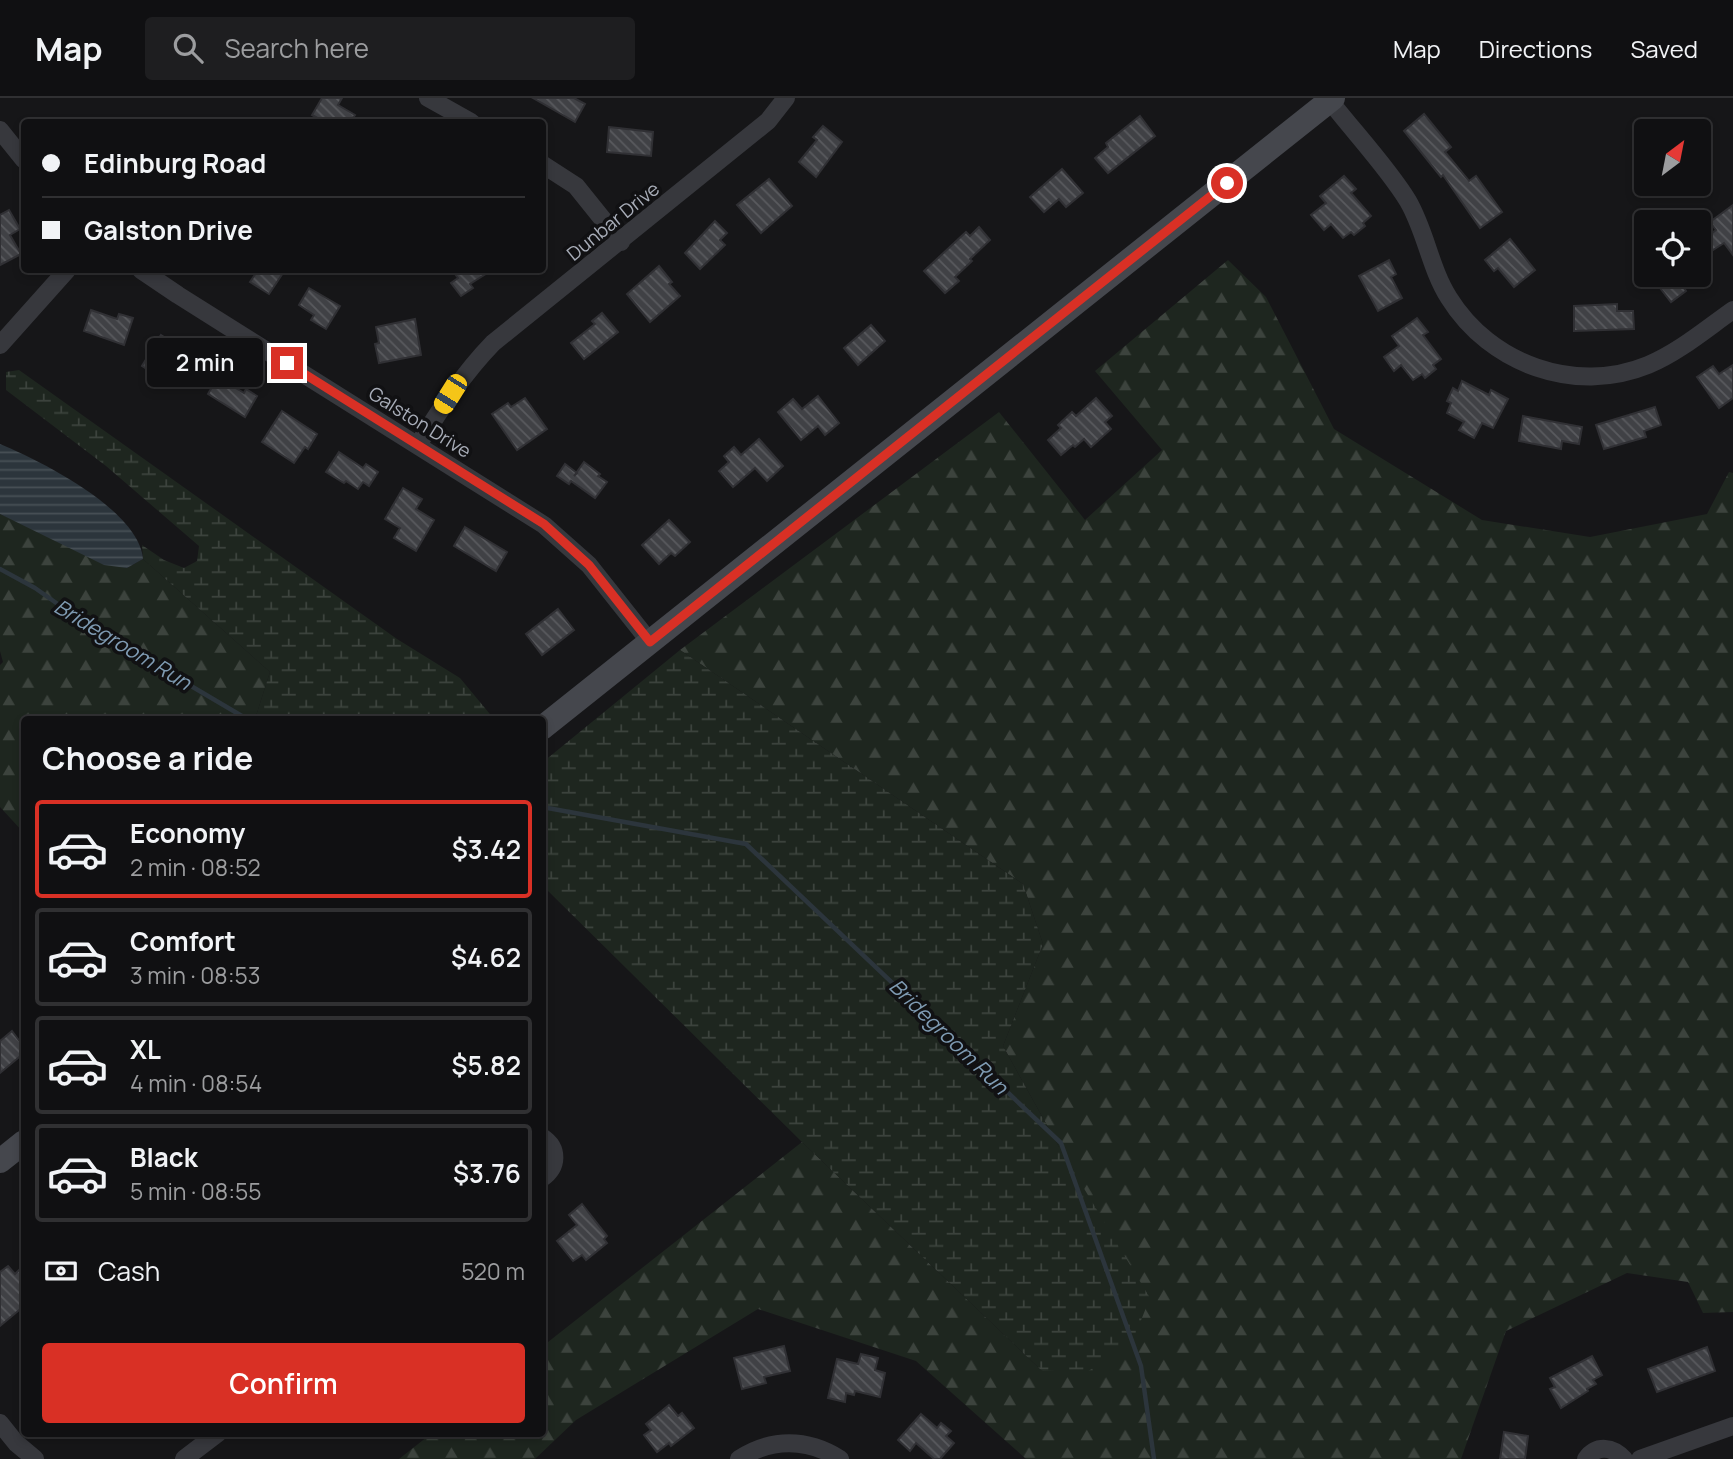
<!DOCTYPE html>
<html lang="en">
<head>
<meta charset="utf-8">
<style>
  :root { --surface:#101012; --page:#1e1e20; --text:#f1f3f6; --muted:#9c9d9f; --line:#303032; --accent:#d93025 }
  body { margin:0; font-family:Manrope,sans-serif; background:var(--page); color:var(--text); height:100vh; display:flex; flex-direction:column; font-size:26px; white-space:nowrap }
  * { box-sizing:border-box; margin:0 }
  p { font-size:23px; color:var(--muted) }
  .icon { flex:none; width:38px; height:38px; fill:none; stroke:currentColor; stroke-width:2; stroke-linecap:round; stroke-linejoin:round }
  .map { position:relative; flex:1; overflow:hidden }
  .sheet { position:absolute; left:21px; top:618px; width:525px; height:721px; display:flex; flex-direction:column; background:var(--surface); border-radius:7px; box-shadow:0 4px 10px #0003,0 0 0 2px var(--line) }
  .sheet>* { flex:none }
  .guide { position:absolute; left:21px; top:21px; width:525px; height:154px; border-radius:7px; box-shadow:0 4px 10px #0003,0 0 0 2px var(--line); display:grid; align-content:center; height:154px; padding:0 21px; background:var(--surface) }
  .needle { width:46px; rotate:32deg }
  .buttons { position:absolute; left:1634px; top:21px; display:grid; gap:14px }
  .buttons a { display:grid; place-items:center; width:77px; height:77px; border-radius:7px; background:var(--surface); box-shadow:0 4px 10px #0003,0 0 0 2px var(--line); font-size:35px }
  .end { position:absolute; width:32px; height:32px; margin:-16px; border:9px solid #d93025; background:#fff; box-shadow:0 0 0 4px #fff }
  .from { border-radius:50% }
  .bubble { position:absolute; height:49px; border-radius:7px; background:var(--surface); box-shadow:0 4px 10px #0003,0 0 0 2px var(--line); font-size:23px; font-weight:600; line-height:49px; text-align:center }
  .car { position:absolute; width:21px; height:42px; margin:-21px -10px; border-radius:9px; box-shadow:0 0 5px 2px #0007; background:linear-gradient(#f5c518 24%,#345 0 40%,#f5c518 0 76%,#345 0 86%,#f5c518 0) }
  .guide b { display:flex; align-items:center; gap:24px; height:66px; font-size:26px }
  .guide b+b { border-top:2px solid var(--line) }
  .guide i { width:18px; height:18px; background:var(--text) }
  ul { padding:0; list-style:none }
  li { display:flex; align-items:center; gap:21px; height:98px; margin:0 14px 10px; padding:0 7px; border:4px solid var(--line); border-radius:7px }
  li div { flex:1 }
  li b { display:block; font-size:26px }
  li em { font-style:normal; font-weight:600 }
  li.active { border-color:var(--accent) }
  li>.icon { width:63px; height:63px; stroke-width:1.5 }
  h2 { padding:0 21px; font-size:32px; line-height:84px }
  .pay { display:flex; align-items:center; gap:18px; height:77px; padding:0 21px; font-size:26px }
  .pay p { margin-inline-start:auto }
  .cta { display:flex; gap:14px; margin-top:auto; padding:14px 21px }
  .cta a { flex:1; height:80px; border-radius:7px; background:var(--accent); color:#fff; font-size:28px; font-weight:600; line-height:80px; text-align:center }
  header { display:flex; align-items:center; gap:42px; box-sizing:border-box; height:98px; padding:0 35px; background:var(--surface); border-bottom:2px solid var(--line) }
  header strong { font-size:33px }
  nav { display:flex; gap:38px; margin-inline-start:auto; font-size:24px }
  .search { width:490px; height:63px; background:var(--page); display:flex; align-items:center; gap:18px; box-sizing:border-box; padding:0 24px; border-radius:7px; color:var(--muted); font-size:26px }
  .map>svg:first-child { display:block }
  .forest { fill:url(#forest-firs) }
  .wetland { fill:url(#wetland-marsh) }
  .water { fill:url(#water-rules) }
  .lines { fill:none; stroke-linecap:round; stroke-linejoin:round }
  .stream { stroke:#2c353c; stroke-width:4.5 }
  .building { fill:url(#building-back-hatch); stroke:#303034; stroke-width:2 }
  .street { stroke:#37383d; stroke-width:18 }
  .secondary { stroke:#45474d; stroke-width:24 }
  .route { stroke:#d93025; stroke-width:9 }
  .labels { text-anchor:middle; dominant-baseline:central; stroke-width:7; stroke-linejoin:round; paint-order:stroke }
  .street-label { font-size:19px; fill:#a8adb8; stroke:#111113 }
  .water-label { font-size:21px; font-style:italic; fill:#7f9bb3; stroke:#111113 }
</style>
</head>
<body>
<header>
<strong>Map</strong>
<div class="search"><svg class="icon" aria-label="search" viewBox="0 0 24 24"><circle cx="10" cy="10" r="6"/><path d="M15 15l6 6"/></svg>Search here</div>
<nav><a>Map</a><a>Directions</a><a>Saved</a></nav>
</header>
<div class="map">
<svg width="1733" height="1361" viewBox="0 0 1733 1361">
  <defs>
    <pattern id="forest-firs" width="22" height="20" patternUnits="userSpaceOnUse" patternTransform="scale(1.75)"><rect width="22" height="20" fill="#1e261f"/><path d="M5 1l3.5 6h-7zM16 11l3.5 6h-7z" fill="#3c433d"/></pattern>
    <pattern id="wetland-marsh" width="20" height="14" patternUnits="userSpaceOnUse" patternTransform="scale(1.75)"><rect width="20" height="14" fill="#1e261f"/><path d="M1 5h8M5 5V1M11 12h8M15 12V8" fill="none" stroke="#3c433d"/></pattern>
    <pattern id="water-rules" width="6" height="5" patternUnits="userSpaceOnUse" patternTransform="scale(1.75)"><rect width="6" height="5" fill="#2c353c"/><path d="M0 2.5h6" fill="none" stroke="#485056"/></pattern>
    <pattern id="building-back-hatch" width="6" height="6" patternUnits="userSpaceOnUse" patternTransform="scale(1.75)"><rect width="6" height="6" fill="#404145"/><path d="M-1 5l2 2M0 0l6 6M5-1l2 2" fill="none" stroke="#595a5e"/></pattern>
  </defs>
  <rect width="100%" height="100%" fill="#161618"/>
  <g class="forest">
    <path d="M1228,162l38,37 68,132 148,91 108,17 117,-23 22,-42 4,1v839l-30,1 -15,-31 -61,-9 -121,58 -45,128h-435l-110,-98 -158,-52 -182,111 -41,39h-136l33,-26h110l1,-87 259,-204 239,228 18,-223 -56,-101 40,-102 -20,-60 -343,-234 319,-238 86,108 77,-70 -67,-79z"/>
    <path d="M0,416l127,54 16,-9 127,113 -15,47h-231v114l-24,-26v-142l3,-3 -3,-11z"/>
  </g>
  <g class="wetland">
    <path d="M19,272l378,269 63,39 34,41h-239l15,-47 -127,-113 -1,-14 22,15 20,8 13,-7 2,-15 -93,-80 -100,-76v-18z"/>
    <path d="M680,552l343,234 20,60 -40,102 56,101 91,151 -19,47 -46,28 -44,-3 -239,-228 -259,-256v-124z"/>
  </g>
  <path class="water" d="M0,346c41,17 139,66 143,115l-16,9 -23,-3 -104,-51z"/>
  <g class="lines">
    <g class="stream">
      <path d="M0,471l35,19 51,36 161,95"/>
      <path d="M542,709l204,37 315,299 80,223 13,93"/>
    </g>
  </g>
  <g class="building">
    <path d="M322,0h20l-4,7 17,10 -5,7h-25l-13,-7z"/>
    <path d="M533,0h41l11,6 -10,18z"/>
    <path d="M1424,16l27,33 -6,5 24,29 7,-5 26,36 -22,16 -37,-53 -2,2 -37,-46z"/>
    <path d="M1140,18l15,20 -47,37 -13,-15 13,-11 -2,-4z"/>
    <path d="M823,28l19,16 -26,35 -17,-15 18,-22 -4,-3z"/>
    <path d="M609,29l44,5 -2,24 -44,-4z"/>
    <path d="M1062,71l21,24 -17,14 -7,-8 -15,13 -14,-15z"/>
    <path d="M1344,78l12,13 -5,4 20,23 -8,7 2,3 -11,9 -3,-3 -8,6 -12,-14 -7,6 -13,-15 15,-12 -6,-7z"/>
    <path d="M769,81l23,27 -31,27 -24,-28z"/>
    <path d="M1733,107v50l-9,-12 -25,16v-16l17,-13 -6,-8z"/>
    <path d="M9,112l11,19 -10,6 11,19 -21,11v-50z"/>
    <path d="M715,123l12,12 -7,7 5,5 -25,24 -15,-16z"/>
    <path d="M979,129l11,13 -20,19 2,2 -17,16 4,4 -14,12 -21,-22 42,-39 4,4z"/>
    <path d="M1510,141l25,31 -21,17 -16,-19 -4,3 -9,-11z"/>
    <path d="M1389,162l7,14 -5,3 11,21 -24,13 -19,-35z"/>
    <path d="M659,168l13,16 -3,2 11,12 -30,26 -23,-28z"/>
    <path d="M258,172h27l-16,24 -19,-12z"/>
    <path d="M452,172h40l-22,14 3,4 -12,8 -10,-13 7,-5z"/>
    <path d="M1650,177h48l-15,11 3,5 -15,11z"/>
    <path d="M309,190l31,18 -14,23 -15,-9 3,-5 -15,-10z"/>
    <path d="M1617,206v7h16l1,18 -60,2v-25z"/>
    <path d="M91,212l26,9 2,-5 14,4 -9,27 -40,-14z"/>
    <path d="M602,215l16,19 -34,27 -13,-16 24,-19 -3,-3z"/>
    <path d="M1417,220l11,14 -5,3 18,24 -8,6 3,4 -11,9 -3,-4 -9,6 -12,-15 -7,6 -10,-14 15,-11 -7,-10z"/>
    <path d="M415,221l6,36 -42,8 -4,-19 4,-1 -3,-16z"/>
    <path d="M871,227l14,16 -27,24 -14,-17z"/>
    <path d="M161,237l36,23 -22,29 -33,-21z"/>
    <path d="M1733,267v33l-14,10 -22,-31 16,-11 6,8z"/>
    <path d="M218,279l26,16 2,-4 11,7 -12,21 -37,-23z"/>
    <path d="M1462,283l27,14 2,-5 17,9 -15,29 -11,-5 -8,15 -15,-8 5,-8 -17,-9 4,-10 -4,-2 6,-13 5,3z"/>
    <path d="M818,298l21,27 -14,12 -7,-9 -17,14 -23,-28 15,-13 9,10z"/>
    <path d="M525,300l22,31 -30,21 -25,-36 16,-11 3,4z"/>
    <path d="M1096,300l16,18 -7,6 6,7 -20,18 -7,-8 -9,8 -2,-2 -12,10 -13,-15 13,-12 -3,-3 14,-13 4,4z"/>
    <path d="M1655,309l6,18 -17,6 2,6 -42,12 -8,-24z"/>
    <path d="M282,313l35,23 -9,15 -3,-2 -11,16 -32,-21z"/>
    <path d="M1523,318l59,11 -3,17 -17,-3 -1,8 -42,-8z"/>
    <path d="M759,341l24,27 -16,15 -12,-13 -22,19 -14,-16 10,-9 -5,-6 10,-9 7,8z"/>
    <path d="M339,354l24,16 3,-4 12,8 -9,14 -6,-4 -5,7 -12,-8 -2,2 -18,-11z"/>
    <path d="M584,364l16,12 -2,2 9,6 -12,16 -24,-17 -2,3 -12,-8 8,-12 12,9 -3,3z"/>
    <path d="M403,390l19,11 -6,10 18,11 -18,31 -22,-13 6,-10 -15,-9z"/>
    <path d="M669,422l21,22 -15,14 -4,-3 -12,11 -17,-19z"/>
    <path d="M465,429l42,25 -11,19 -42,-25z"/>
    <path d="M558,511l16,21 -32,25 -16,-21z"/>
    <path d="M12,933l12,16v6l-24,20v-32z"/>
    <path d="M582,1106l25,32 -3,3 3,4 -21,17 -4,-5 -9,6 -16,-20 20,-16 -8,-10z"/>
    <path d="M8,1168l7,8 4,-4 5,7v29l-24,20v-54z"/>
    <path d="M784,1248l6,25 -26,6 2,6 -24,6 -8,-31z"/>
    <path d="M1707,1249l8,24 -58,21 -9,-23z"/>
    <path d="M861,1256l17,4 -3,12 10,3 -5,24 -25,-6 -1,4 -8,-2 -1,9 -17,-4 9,-39 21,5z"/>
    <path d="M1592,1258l10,19 -9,5 3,4 -9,5 1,2 -27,17 -11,-19 5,-2 -5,-9z"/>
    <path d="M669,1307l9,11 4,-3 12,15 -23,18 -2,-3 -12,9 -13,-17 7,-5 -5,-6z"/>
    <path d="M921,1316l16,14 4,-5 10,8 -5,5 8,7 -14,16h-6l-18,-16 -6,8 -12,-11z"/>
    <path d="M1504,1334l24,4 -3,23h-25z"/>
  </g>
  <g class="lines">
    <g class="street">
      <path d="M428,0l43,24"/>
      <path d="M1330,3c24,31 58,67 78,100 18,31 22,67 41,97 41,66 126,97 199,67 31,-13 58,-36 85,-55"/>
      <path d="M0,32l24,30"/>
      <path d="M542,66l34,22 45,56"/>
      <path d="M141,172l37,25 366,230 45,40 61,77"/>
      <path d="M0,247l67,-75"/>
      <path d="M418,347c23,-37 45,-71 75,-102l275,-222 18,-23"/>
      <path d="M542,1039c17,11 16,30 0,41"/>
      <path d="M0,1325l16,20 19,16"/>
      <path d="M184,1361l34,-26"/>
      <path d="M739,1361c32,-21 68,-21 101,0"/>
      <path d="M1586,1361c11,-15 27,-12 38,0"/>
      <path d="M1640,1361l93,-33"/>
    </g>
    <g class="secondary">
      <path d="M542,630l791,-630"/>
      <path d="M0,1063l24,-19"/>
    </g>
  </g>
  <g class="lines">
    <path class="route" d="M287,265l257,161 45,41 61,77 577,-459"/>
  </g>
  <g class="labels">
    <g class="street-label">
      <text transform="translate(613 123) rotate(-39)">Dunbar Drive</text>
      <text transform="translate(420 324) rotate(32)">Galston Drive</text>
    </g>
    <g class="water-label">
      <text transform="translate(123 546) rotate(31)">Bridegroom Run</text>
      <text transform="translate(949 938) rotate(44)">Bridegroom Run</text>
    </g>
  </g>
</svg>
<div class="buttons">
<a><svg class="needle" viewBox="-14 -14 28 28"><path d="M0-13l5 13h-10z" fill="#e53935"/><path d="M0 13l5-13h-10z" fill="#9c9d9f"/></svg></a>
<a><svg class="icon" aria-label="locate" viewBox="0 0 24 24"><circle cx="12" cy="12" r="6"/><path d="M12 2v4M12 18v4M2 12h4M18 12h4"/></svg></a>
</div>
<i class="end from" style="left:1227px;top:85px"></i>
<i class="end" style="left:287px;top:265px"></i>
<div class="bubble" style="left:147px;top:240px;width:116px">2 min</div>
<i class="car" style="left:450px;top:296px;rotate:212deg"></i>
<div class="guide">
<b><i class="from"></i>Edinburg Road</b>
<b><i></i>Galston Drive</b>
</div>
<section class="sheet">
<h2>Choose a ride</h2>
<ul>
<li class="active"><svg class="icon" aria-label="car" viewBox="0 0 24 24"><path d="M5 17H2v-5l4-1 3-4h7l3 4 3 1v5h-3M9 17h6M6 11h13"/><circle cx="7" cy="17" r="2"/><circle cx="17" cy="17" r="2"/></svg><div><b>Economy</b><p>2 min · 08:52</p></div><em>$3.42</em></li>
<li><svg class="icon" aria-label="car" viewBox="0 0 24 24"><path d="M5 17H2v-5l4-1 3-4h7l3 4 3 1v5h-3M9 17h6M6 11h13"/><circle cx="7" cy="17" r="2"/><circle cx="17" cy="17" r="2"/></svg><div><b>Comfort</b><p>3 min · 08:53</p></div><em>$4.62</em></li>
<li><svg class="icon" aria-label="car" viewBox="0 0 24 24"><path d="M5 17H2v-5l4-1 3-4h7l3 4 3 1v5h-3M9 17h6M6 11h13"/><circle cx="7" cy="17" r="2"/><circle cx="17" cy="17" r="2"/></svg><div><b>XL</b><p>4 min · 08:54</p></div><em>$5.82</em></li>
<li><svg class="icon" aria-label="car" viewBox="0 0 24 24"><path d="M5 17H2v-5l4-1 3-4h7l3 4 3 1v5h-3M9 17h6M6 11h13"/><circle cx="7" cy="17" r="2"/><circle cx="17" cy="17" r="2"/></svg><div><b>Black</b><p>5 min · 08:55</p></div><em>$3.76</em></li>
</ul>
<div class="pay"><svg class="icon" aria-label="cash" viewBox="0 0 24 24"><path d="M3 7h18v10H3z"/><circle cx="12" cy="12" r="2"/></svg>Cash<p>520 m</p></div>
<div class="cta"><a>Confirm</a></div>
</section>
</div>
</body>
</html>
